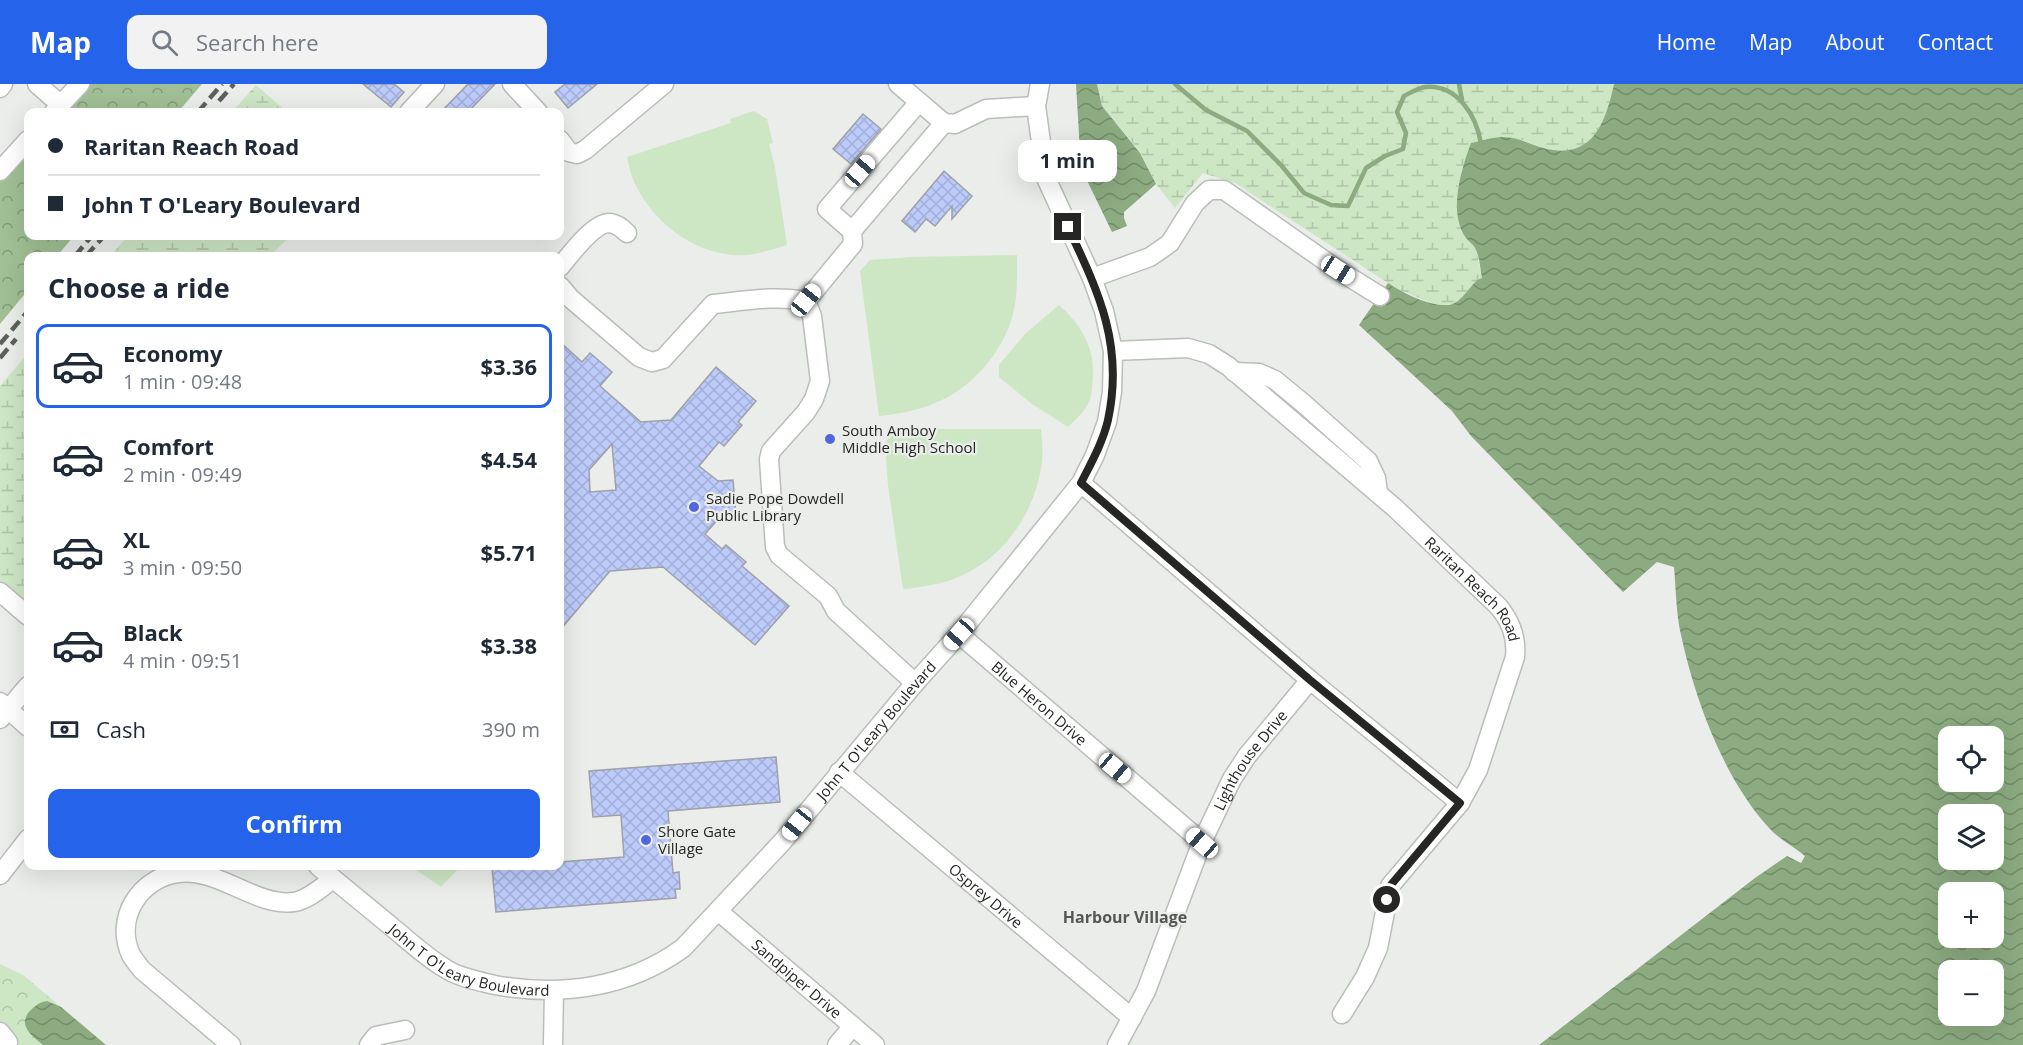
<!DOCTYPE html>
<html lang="en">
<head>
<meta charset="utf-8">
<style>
  :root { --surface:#fff; --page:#f2f2f3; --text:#1f2937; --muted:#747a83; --line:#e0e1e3; --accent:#2563eb }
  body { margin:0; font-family:"Open Sans",sans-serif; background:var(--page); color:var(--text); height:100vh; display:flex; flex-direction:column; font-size:22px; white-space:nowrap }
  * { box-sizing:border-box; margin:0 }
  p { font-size:20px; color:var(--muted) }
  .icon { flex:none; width:33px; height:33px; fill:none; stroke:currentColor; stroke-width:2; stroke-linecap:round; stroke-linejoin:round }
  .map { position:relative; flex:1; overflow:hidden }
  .side { position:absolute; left:24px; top:168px; width:540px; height:618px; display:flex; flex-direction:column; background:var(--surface); border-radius:12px; box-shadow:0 6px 24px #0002 }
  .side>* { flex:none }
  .top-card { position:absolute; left:24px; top:24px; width:540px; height:132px; border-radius:12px; box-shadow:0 6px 24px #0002; display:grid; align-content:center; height:132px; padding:0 24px; background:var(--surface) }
  .controls { position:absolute; left:1938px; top:642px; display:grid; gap:12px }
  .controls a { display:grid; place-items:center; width:66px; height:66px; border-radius:12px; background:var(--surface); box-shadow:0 6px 24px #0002; font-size:30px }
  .end { position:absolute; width:27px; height:27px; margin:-14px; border:8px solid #262725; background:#fff; box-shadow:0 0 0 3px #fff }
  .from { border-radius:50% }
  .bubble { position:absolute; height:42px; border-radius:12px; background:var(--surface); box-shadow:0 6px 24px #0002; font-size:20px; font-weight:700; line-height:42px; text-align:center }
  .car { position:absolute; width:18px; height:36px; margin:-18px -9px; border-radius:8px; box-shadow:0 0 4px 2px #0007; background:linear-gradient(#fff 24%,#345 0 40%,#fff 0 76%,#345 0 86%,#fff 0) }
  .top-card b { display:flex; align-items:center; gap:21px; height:57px; font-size:22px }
  .top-card b+b { border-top:2px solid var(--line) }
  .top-card i { width:15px; height:15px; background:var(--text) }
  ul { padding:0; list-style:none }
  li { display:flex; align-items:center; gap:18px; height:84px; margin:0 12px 9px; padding:0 12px; border:3px solid transparent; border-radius:12px }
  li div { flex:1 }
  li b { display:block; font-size:22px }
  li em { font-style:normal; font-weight:700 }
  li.current { border-color:var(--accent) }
  li>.icon { width:54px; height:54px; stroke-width:1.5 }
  h2 { padding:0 24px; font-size:27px; line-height:72px }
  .pay { display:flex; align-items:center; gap:15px; height:66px; padding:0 24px; font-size:22px }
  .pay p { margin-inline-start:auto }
  .button { display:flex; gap:12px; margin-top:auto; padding:12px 24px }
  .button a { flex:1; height:69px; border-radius:12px; background:var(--accent); color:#fff; font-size:24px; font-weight:700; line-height:69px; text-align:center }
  header { display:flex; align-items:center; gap:36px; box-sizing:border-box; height:84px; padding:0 30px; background:var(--accent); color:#fff }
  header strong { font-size:28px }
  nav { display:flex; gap:33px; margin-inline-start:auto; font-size:21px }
  .search { width:420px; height:54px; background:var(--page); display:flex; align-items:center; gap:15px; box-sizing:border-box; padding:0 21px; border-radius:12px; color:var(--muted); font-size:22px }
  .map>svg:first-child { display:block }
  .grass { fill:#cde6c4 }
  .forest { fill:url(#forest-crowns) }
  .wetland { fill:url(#wetland-marsh) }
  .park { fill:url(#park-crowns) }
  .water { fill:url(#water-waves); fill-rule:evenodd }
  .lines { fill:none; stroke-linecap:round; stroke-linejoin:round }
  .stream { stroke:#8cab81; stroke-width:4.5 }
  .building { fill:url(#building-cross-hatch); stroke:#9fa1a6; stroke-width:1.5; fill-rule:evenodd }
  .minor-casing { stroke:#babeb9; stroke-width:21 }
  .minor { stroke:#fff; stroke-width:18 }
  .rail { stroke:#5e605d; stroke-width:4.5; stroke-dasharray:12 6; stroke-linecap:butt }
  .route { stroke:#262725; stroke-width:8 }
  .poi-dot { fill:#5266dc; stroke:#eaede9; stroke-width:2 }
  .labels { text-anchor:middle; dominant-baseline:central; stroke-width:4.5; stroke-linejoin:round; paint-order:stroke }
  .poi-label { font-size:15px; fill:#262725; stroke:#eaede9; text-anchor:start }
  .street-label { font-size:15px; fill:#262725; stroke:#eaede9 }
  .neighbourhood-label { font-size:16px; font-weight:bold; fill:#545753; stroke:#eaede9 }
</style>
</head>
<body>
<header>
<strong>Map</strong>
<div class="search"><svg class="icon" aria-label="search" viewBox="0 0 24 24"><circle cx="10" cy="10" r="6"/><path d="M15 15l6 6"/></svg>Search here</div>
<nav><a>Home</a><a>Map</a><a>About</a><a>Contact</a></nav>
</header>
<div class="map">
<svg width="2023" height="961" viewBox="0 0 2023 961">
  <defs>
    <pattern id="forest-crowns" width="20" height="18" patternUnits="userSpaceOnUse" patternTransform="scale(1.5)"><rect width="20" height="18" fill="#a0bf94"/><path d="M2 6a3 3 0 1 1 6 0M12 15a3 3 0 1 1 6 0" fill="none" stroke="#829b79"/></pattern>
    <pattern id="wetland-marsh" width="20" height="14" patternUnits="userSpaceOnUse" patternTransform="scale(1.5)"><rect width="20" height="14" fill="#cde6c4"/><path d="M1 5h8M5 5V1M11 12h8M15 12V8" fill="none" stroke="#b0c5a8"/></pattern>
    <pattern id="park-crowns" width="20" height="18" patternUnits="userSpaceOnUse" patternTransform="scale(1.5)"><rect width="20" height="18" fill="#cde6c4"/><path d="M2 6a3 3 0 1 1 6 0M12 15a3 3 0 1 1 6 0" fill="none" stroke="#b0c5a8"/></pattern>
    <pattern id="water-waves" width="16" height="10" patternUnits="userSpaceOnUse" patternTransform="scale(1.5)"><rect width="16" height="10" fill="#8cab81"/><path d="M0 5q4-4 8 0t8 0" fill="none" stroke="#728b69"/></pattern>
    <pattern id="building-cross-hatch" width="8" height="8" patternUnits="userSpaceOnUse" patternTransform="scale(1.5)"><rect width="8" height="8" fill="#bdcbfb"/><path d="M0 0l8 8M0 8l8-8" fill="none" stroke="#a2aed7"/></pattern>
  </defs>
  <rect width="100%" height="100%" fill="#eaede9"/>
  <g class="grass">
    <path d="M754,27l13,8 6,24 -4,1 6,23 12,78c-17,5 -36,12 -54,10 -43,-4 -80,-34 -98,-71 -4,-8 -6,-18 -8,-27l104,-34 -1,-4z"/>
    <path d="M1017,171c0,20 1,40 -4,59 -10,39 -43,76 -80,90 -18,7 -35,10 -54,12l-19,-145 10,-11 42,-3z"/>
    <path d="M1059,221c22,20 36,42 34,73 -1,7 -1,17 -4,24 -4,9 -14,18 -21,25l-36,-23 -33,-27v-12l26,-31z"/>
    <path d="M936,345h105c1,10 2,22 1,32 -6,49 -35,94 -81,115 -18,8 -38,11 -58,13l-15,-104 -3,-42 9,-11z"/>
    <path d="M410,782h51l-20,21z"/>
  </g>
  <g class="forest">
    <path d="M87,0h115l-24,28h-117z"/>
    <path d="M28,63v89h46l-17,20h-29v34l-28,34v-146z"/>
  </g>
  <g class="wetland">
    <path d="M1097,0h517c-7,29 -17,69 -55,68 -12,0 -25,-7 -36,-12l-61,27 -5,28 3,27 5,14 11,13 6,29 -5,2 -20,23 -19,3 -41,-17 -162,-106 -32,-10 -28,35 -19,-24 -16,-32 -38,-46z"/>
    <path d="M256,1l31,27h-55z"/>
    <path d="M128,152h162l-20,20h-160z"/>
    <path d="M28,269v263l-28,-24v-206z"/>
  </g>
  <path class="park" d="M0,880l23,11 83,70h-106z"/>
  <g class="water">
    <path d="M1076,0h21l5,22 38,47 16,31 -32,28v6l3,8 -15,6 -31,-64z"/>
    <path d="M1614,0h409v961h-484l216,-167 32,-22 14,7 4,-7c-11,-9 -26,-17 -36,-28 -45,-49 -74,-128 -88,-193 -5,-22 -5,-46 -7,-68l-17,-5 -34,30 -152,-156 -19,-25 -93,-86 29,-42c15,10 54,31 70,18 7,-6 13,-15 19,-21l5,-2c-2,-9 -2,-20 -6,-28 -2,-6 -9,-9 -12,-15 -15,-26 -3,-65 7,-92 10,-2 22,-6 32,-6 15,0 26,7 40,11 49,13 62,-24 71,-64zM1948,652h46v46h-46zM1948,730h46v46h-46zM1948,808h46v46h-46zM1948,886h46v46h-46z"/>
    <path d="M47,917l14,6 45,38h-63c-11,-9 -27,-21 -12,-35 5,-5 9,-8 16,-9z"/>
  </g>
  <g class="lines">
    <g class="stream">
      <path d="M1175,0l31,26 41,21 34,34 23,28 27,12 17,1 18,-38 19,-12 18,-7 3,-16 -9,-21 7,-16c6,-3 14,-8 21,-9 33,-3 52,30 56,57"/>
      <path d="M1459,0l3,16"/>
    </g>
  </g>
  <g class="building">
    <path d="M363,0h31l10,8 -13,15z"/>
    <path d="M468,0h27l-27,28h-27z"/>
    <path d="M565,0h32l-29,24 -13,-16z"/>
    <path d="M863,30l18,15 -30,35 -18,-15z"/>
    <path d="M944,87l28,25 -20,23v-13l-17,20 -9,-7 -11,13 -13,-11z"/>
    <path d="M560,258l22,20 8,-9 22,19 -12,14 41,36 30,-2 45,-53 40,34 -18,21 4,3 -18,21 -5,-4 -20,24 19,15 15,-1 3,35 -15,1 -16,18 17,15 4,-4 20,17 -4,4 47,40 -34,39 -92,-78 -53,4 -50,59zM612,360l4,46 -26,2 -1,-22z"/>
    <path d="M776,673l4,45 -112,9 5,62 6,-1 1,17h-5l1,9 -180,14 -4,-45 68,-1v-4l64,-5 -3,-42 -28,2 -4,-46z"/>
  </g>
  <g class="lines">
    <g class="minor-casing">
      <g id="minor">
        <path d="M37,0l24,21"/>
        <path d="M512,0l26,28"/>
        <path d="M898,0l46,39"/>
        <path d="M0,4l3,-4"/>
        <path d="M54,28l26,-28"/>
        <path d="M409,28l26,-28"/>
        <path d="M944,39l11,1 31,-15 50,-3"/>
        <path d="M560,56l9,12 8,2 8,-4 79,-66"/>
        <path d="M0,87l28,-31"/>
        <path d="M852,147l-25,-22 92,-107"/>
        <path d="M560,183c10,-12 34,-45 50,-44 7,1 12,5 17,10"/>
        <path d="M1092,194l58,-21 20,-14 25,-40 14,-13h15l114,80 42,26"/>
        <path d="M560,202l10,12 69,59 13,5 11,-3 50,-55c31,-3 62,-9 93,-3"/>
        <path d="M806,217l6,15 8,65 -6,18 -8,13 -35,39 -2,8 6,88 4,8 49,41 8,15 79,72"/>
        <path d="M806,217l47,-57 -1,-13 92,-108"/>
        <path id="s1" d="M1113,267l75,-3 21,6 19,12 167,142 104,99c12,15 18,30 16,50l-37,113 -18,33 -70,83 -12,62 -13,29 -23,37"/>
        <path d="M1234,288l25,1 16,7 28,23 65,58 8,17 2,15"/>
        <path d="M1081,399l229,197 150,123"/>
        <path d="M0,508l28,24"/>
        <path id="s2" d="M959,550l243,208"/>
        <path d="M0,618l28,25"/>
        <path d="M0,635l28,-33"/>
        <path id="s3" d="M839,688l293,246"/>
        <path id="s4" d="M318,782c25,21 50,41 74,61 17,14 33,29 51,40 14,10 35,14 52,18 66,12 133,3 188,-37l100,-107 132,-158 44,-49 122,-151 14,-28 12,-33 5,-30 1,-41 -9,-40 -12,-33 -46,-100 -10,-72 4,-22"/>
        <path d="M0,791l28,-36"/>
        <path id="s5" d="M718,827l157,134"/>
        <path d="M0,948l8,10"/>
        <path d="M231,961l-89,-75c-3,-4 -8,-10 -11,-15 -17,-37 9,-77 47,-82 40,-6 77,34 116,29 14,-2 28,-15 39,-23"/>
        <path d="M369,961l7,-9 29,-6"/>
        <path d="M553,961l1,-54"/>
        <path d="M837,961l16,-19"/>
        <path id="s6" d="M1117,961l29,-54 56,-149 30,-63 15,-23 63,-76"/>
      </g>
    </g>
    <use href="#minor" class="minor"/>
    <g class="rail">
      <path d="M219,17l15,-17"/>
      <path d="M198,28l24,-28"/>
      <path d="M75,172l15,-18"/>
      <path d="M86,172l18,-20"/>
      <path d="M0,260l28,-33"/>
      <path d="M0,274l16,-19"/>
    </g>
  </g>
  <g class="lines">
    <path class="route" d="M1068,143c31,66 56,118 40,193 -5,22 -17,43 -27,63l229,197 150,123 -70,83 -3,14"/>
  </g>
  <g class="poi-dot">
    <circle cx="830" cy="355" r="6"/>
    <circle cx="694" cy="423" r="6"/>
    <circle cx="646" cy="756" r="6"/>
  </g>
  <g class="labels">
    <g class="poi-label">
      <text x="842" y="346">South Amboy<tspan x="842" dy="17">Middle High School</tspan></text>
      <text x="706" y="414">Sadie Pope Dowdell<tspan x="706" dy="17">Public Library</tspan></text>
      <text x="658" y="747">Shore Gate<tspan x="658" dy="17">Village</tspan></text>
    </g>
    <g class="street-label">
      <text stroke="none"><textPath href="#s1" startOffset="452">Raritan Reach Road</textPath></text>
      <text stroke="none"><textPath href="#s2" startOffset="106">Blue Heron Drive</textPath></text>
      <text stroke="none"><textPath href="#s4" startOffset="704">John T O'Leary Boulevard</textPath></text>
      <text stroke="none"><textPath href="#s6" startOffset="316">Lighthouse Drive</textPath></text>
      <text stroke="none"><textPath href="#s3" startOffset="192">Osprey Drive</textPath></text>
      <text stroke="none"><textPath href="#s4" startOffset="183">John T O'Leary Boulevard</textPath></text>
      <text stroke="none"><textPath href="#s5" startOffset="104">Sandpiper Drive</textPath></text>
    </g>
    <g class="neighbourhood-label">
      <text x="1125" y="833">Harbour Village</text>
    </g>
  </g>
</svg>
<div class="controls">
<a><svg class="icon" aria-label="locate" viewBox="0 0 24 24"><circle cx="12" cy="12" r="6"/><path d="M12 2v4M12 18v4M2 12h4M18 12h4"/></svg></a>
<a><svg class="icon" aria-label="layers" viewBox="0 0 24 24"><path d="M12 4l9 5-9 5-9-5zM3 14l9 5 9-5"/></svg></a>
<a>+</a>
<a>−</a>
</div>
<i class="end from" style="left:1387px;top:816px"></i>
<i class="end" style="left:1068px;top:143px"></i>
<div class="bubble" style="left:1018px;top:56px;width:99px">1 min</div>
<i class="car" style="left:860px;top:87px;rotate:41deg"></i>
<i class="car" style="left:1338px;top:186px;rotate:122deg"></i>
<i class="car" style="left:806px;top:216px;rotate:39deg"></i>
<i class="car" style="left:959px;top:550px;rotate:222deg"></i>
<i class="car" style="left:1115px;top:684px;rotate:130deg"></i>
<i class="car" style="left:797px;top:740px;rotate:219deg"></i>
<i class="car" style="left:1202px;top:759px;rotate:311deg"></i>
<div class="top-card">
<b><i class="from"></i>Raritan Reach Road</b>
<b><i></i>John T O'Leary Boulevard</b>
</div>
<section class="side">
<h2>Choose a ride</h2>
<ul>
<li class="current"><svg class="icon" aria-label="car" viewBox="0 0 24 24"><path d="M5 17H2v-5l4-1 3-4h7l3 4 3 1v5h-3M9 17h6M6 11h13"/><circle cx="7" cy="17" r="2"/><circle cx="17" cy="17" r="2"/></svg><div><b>Economy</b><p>1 min · 09:48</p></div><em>$3.36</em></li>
<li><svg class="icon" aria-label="car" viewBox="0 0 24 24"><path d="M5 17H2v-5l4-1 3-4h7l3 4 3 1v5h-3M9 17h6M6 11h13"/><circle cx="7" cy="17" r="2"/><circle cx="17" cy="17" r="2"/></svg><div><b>Comfort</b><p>2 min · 09:49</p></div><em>$4.54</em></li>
<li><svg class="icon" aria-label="car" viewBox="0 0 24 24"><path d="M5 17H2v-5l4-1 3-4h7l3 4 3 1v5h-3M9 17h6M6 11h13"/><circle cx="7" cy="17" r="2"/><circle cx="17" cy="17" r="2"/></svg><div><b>XL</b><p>3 min · 09:50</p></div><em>$5.71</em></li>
<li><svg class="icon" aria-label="car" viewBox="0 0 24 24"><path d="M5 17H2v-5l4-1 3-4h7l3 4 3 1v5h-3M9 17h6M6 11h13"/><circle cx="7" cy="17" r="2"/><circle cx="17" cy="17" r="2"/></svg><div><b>Black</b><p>4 min · 09:51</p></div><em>$3.38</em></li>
</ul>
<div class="pay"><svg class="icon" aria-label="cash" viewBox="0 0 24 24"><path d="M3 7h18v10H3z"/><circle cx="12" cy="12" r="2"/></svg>Cash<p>390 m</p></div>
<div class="button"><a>Confirm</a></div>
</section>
</div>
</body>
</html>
